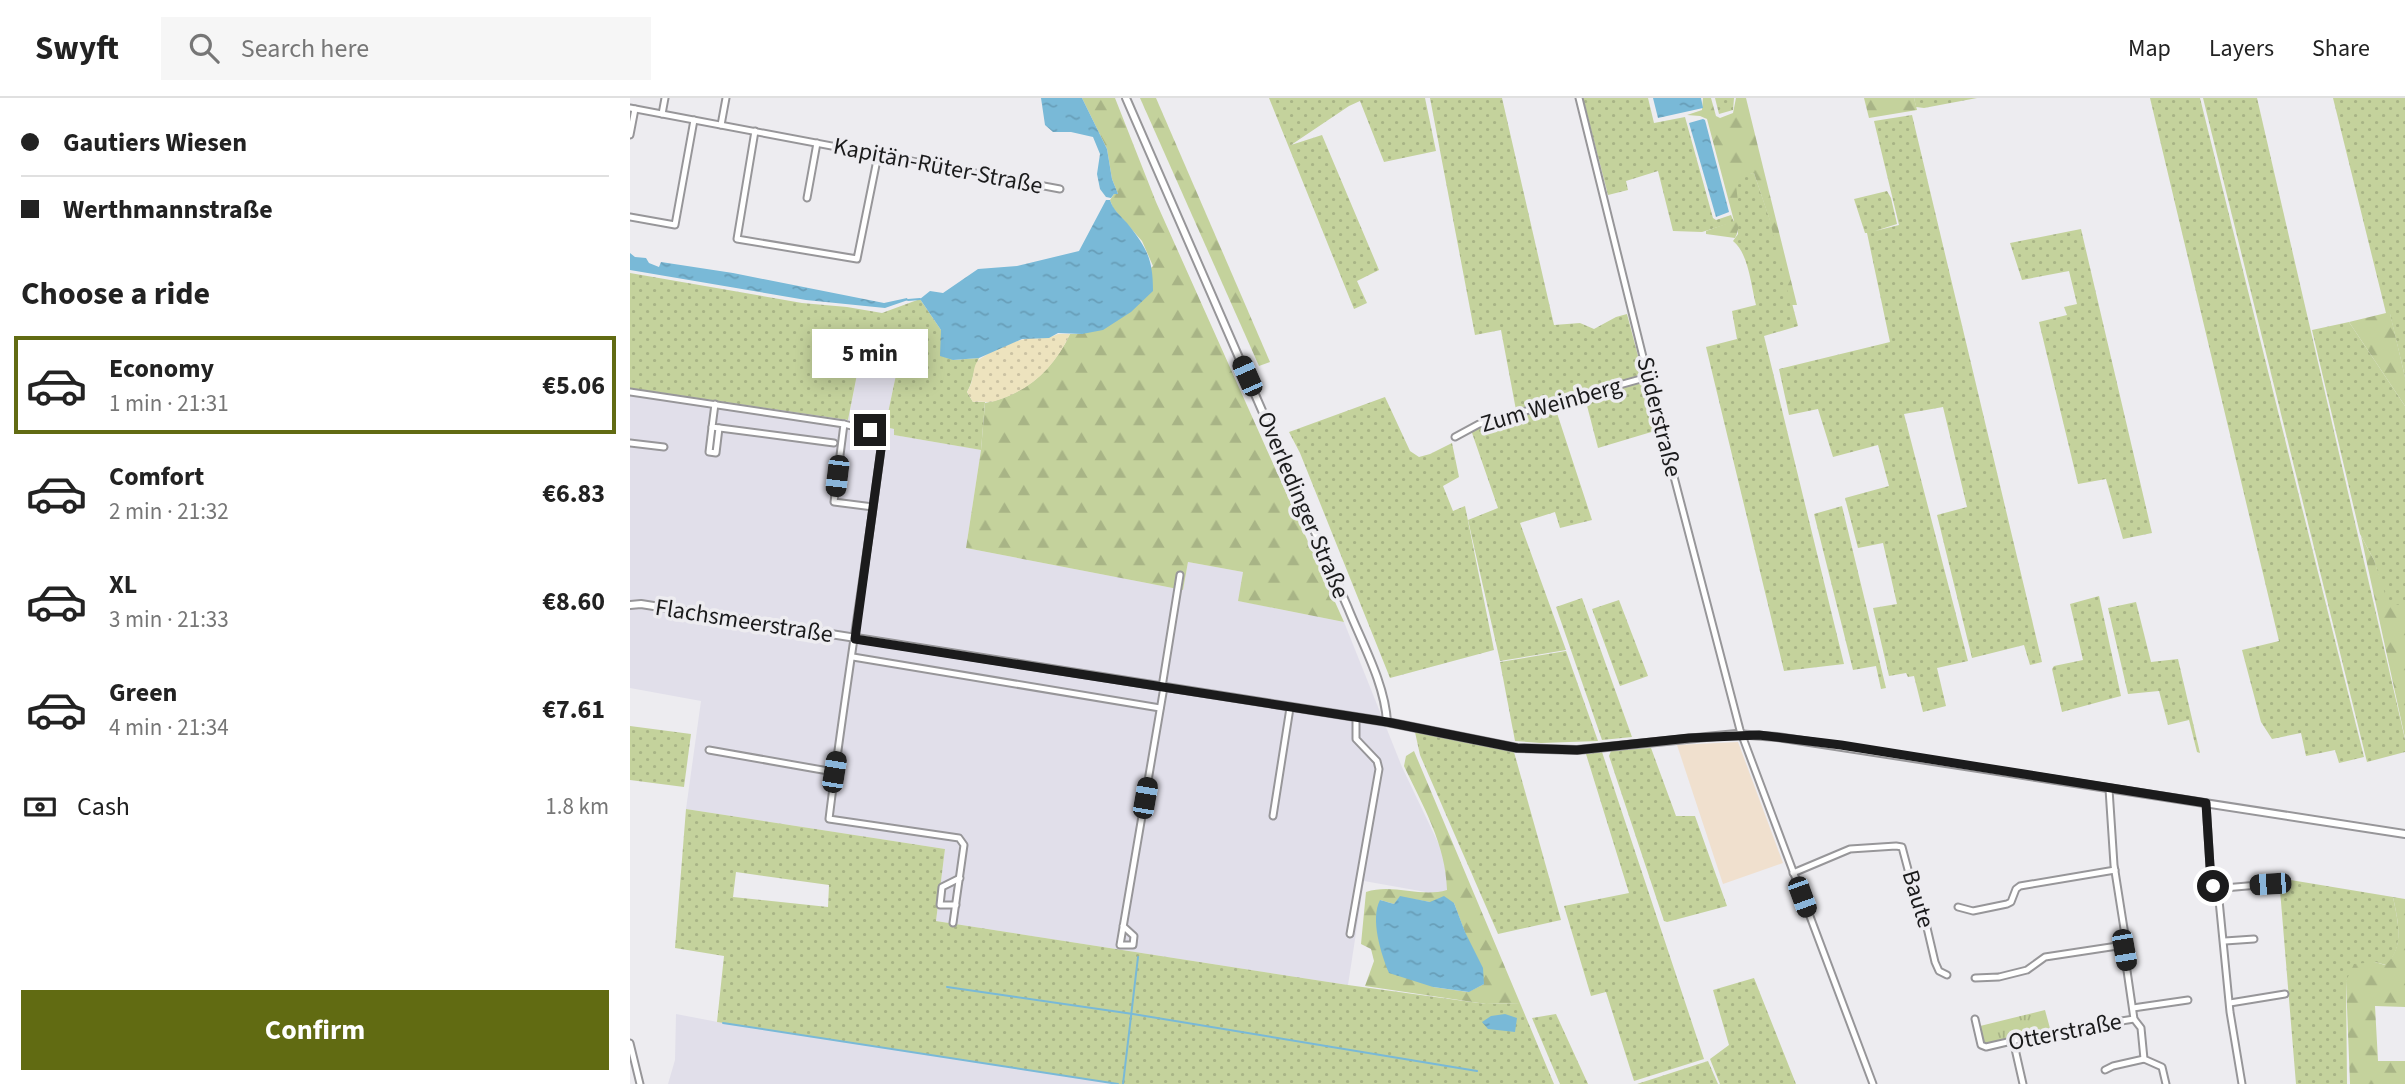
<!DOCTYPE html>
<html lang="en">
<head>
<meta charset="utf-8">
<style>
  :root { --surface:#fff; --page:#f6f6f6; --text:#222; --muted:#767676; --line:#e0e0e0; --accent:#616b12 }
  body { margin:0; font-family:"Source Sans 3",sans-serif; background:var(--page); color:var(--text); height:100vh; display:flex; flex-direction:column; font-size:26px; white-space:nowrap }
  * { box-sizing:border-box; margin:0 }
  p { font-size:23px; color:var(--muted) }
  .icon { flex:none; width:38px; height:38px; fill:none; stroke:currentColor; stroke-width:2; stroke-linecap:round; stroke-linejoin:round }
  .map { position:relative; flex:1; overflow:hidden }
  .drawer { display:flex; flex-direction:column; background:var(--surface); width:630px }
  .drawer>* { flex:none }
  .banner { display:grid; align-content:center; height:154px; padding:0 21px; background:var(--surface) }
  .end { position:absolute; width:32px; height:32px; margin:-16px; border:9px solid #1b1b1c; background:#fff; box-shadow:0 0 0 4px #fff }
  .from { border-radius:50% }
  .bubble { position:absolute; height:49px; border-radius:0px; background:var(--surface); box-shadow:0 4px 18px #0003; font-size:23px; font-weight:700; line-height:49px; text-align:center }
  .car { position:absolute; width:21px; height:42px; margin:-21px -10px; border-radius:9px; box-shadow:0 0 5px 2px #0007; background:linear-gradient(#222 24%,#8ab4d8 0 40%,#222 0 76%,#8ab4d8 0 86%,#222 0) }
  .banner b { display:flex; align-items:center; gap:24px; height:66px; font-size:26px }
  .banner b+b { border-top:2px solid var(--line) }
  .banner i { width:18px; height:18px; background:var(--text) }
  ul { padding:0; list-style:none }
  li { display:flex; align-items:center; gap:21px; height:98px; margin:0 14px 10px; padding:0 7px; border:4px solid transparent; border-radius:0px }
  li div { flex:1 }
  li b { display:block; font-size:26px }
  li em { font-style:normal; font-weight:700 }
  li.current { border-color:var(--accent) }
  li>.icon { width:63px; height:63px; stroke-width:1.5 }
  h2 { padding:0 21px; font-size:32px; line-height:84px }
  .pay { display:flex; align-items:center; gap:18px; height:77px; padding:0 21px; font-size:26px }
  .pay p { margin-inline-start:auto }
  .action { display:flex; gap:14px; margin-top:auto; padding:14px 21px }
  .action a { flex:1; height:80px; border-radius:0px; background:var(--accent); color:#fff; font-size:28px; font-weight:700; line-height:80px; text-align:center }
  header { display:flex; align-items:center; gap:42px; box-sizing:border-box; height:98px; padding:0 35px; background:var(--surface); border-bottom:2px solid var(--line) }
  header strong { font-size:33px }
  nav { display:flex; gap:38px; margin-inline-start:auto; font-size:24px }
  .search { width:490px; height:63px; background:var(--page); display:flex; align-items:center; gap:18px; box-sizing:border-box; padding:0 24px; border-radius:0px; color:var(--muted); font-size:26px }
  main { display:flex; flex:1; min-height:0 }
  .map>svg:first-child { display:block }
  .built { fill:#e1dfea }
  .education { fill:#f0e0ce }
  .grass { fill:url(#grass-dots); fill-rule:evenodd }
  .forest { fill:url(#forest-firs); fill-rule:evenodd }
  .sand { fill:url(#sand-dots) }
  .park { fill:url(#park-tufts) }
  .water { fill:url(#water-ripples) }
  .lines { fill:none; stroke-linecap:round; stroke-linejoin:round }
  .stream { stroke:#79b9d7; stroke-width:2 }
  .minor-casing { stroke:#979699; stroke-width:9 }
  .tertiary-casing { stroke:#979699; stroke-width:10 }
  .minor { stroke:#fff; stroke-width:5 }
  .tertiary { stroke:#fff; stroke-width:6 }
  .route { stroke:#1b1b1c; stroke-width:9 }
  .labels { text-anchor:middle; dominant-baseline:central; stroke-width:7; stroke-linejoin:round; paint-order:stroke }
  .street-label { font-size:24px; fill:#1b1b1c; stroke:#edecf0 }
</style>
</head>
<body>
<header>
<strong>Swyft</strong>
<div class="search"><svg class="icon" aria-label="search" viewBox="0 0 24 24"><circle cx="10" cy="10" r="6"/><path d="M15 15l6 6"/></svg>Search here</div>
<nav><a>Map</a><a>Layers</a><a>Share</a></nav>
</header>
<main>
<section class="drawer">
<div class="banner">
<b><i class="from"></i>Gautiers Wiesen</b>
<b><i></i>Werthmannstraße</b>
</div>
<h2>Choose a ride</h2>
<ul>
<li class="current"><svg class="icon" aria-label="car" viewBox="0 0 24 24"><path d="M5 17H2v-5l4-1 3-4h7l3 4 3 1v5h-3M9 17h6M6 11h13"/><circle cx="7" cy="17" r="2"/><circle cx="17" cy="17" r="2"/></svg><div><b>Economy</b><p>1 min · 21:31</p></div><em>€5.06</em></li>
<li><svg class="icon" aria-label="car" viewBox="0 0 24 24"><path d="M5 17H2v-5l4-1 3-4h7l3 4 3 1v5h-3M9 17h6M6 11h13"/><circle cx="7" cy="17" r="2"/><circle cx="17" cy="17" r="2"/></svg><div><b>Comfort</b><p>2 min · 21:32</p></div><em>€6.83</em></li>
<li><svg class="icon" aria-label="car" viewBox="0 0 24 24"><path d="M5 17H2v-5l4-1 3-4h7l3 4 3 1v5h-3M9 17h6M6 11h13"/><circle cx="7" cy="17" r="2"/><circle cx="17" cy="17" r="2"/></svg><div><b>XL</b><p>3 min · 21:33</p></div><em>€8.60</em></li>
<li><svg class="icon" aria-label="car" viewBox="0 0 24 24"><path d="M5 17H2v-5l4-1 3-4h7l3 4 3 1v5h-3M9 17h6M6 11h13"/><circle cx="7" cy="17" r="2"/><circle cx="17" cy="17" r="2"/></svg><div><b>Green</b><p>4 min · 21:34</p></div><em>€7.61</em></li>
</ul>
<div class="pay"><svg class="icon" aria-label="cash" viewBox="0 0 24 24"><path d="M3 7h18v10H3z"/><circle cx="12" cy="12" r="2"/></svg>Cash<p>1.8 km</p></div>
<div class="action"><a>Confirm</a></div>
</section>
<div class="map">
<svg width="1775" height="986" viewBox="0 0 1775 986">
  <defs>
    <pattern id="grass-dots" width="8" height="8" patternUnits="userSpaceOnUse" patternTransform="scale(1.75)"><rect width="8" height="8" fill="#c4d29c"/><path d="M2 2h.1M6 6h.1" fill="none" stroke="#a8b486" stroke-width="1.8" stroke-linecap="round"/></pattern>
    <pattern id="forest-firs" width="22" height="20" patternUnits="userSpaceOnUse" patternTransform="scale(1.75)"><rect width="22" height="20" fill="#c4d29c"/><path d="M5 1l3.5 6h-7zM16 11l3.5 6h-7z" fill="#a8b486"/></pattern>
    <pattern id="sand-dots" width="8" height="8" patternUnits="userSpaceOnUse" patternTransform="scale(1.75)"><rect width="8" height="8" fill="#ede3be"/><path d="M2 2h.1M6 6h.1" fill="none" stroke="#cbc2a3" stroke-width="1.8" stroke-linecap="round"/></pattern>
    <pattern id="park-tufts" width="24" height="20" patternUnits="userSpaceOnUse" patternTransform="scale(1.75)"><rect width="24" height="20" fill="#c4d29c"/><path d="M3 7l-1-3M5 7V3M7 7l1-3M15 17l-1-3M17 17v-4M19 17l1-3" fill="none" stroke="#a8b486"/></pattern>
    <pattern id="water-ripples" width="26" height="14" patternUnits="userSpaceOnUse" patternTransform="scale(1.75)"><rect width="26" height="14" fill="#79b9d7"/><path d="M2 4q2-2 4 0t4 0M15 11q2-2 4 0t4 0" fill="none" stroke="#689eb8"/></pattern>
  </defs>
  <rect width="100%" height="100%" fill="#edecf0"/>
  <g class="built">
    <path d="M232,251l38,7 -15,71 9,2v6l87,15 -15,98 217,42 5,-28 55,10 -4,29 105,21 58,145 63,132 -101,-18 -16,104 -412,-64 9,-72 -259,-40 15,-108 -71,-13v-299l218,32z"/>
    <path d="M46,916l47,9 396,61h-451l7,-24z"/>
  </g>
  <path class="education" d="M1108,644l45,121 -60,21 -46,-139z"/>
  <g class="grass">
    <path d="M639,0h156l11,53 -52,11 -24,-61 -11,5 -58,39 31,-10 57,135 -22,11 10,22 -13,6z"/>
    <path d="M800,0h72l52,227 26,-2 14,6 22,-12 11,-3 15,57 -4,5 -122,34 -15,-80 -26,5z"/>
    <path d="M953,0h65l6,25 31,-6 28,101 3,2 15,-5 3,7 -32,10 -29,-1 -15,-60 -32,10 2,9 -20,5z"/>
    <path d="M1085,0h19l-1,12 -14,4z"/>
    <path d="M1284,0h63l-53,10 -8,-1z"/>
    <path d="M1520,0h50l164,659 -25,6 -4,-13 -29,6 -5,-23 -29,6 -11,-17 -19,-72 37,-9z"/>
    <path d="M1573,0h54l148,641v13l-38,10z"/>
    <path d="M1703,0h72v279l-15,-63 -4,-1z"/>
    <path d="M1282,17l130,547 -12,3 -6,-20 -52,13 -35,-143 30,-8 -24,-100 -39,7 64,247 -31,7 9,38 -23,6 -9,-36 -6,1 -2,-4 -17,3 -16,-68 24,-4 -14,-61 -25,5 -13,-50 44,-12 -11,-41 -45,12 -15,-48 -29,6 -10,-46 111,-27 -23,-109h-2l-11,-34 33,-8 4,7 6,26 -22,7 24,-6 -25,-104z"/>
    <path d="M1124,75l16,47 28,106 -34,10 80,328 -60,7 -78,-324 31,-8 -5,-28 24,-6c-5,-19 -7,-51 -23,-64l5,-7 -3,-51 11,-9z"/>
    <path d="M1451,131l71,304 -29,6 -17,-60 -28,5 -39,-162 28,-7 -3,-8 13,-3 -8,-33 -47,9 -12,-37z"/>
    <path d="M0,175l172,30 45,4 35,6 38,-14 21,31 12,30 26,-2c-6,11 -5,23 -12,34l6,10h12l-4,48 -87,-15v-6l-9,-2 15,-71 -38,-7 -14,71 -218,-32z"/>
    <path d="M1719,224l56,84v201l-18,-2 -13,-45 -14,-26 -48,-204z"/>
    <path d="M1013,284l3,1 12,47 -60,18 -13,-50z"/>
    <path d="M755,299l25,54 9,6 11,-3 22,-11 7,34 -16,9 10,25 12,-5 29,144 -104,28 -90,-225 -11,-21z"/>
    <path d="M925,309l37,113 -32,8 -5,-16 -35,11 46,127 -66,11 -32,-141 30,-12 -27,-78z"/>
    <path d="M1212,408l44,182 -5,1 -5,-23 -23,4 -39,-156z"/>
    <path d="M1469,498l22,100 -59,16 -10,-43 2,-3 29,-6 -13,-56z"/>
    <path d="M952,500l50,139 -30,3 -46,-133z"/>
    <path d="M989,502l29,76 -28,10 -28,-77z"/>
    <path d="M1506,504l15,60 27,-3 22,94 -3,-1 -8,-32 -21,5 -9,-34 -31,3 -20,-86z"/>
    <path d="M936,553l32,90 -57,2 -26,-2 -15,-79z"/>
    <path d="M0,628l61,8 -7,53 -54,-7z"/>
    <path d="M785,634l99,20 47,168 -63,14 -78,-179z"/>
    <path d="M1021,650l25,68h19l32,90 -60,16 -3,-1 -55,-165 2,-5z"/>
    <path d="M972,654l102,307 -70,22 -28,-89 -15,4 -27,-90 65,-13 -43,-139z"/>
    <path d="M56,711l259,40 -9,72 412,64 138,19 34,-1 34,81h-436l-401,-62 7,-66 -49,-8zM106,774l93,13 -1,22 -95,-10z"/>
    <path d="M1649,780l114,19c5,25 12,50 -7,68l-11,-3 -29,19 1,103h-51z"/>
    <path d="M1124,880l42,106h-76l-10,-25 19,-14 -16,-55z"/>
    <path d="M926,916l32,70h-28l-28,-66z"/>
    <path d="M1078,963l10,23h-81z"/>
  </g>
  <g class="forest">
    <path d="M452,0h33l41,104 188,420 -106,-21 5,-29 -55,-10 -5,28 -217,-42 15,-98 4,-47c40,-8 68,-33 85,-69h12l71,-68 -11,-25 -29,-33 -3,-8 4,-6h4l-6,-15 -5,-30z"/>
    <path d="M510,0h16l114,264 -11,4z"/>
    <path d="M1073,0h8l5,18 4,2 13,-5 3,-15h10l51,207h-6l-22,-87 -15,-45 -8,2 -10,8c1,16 7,41 -1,55l-29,-4v-3l28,-10 -27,-102 -7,-3 -13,-1 15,-5z"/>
    <path d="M1234,0h50l3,12 -48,8z"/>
    <path d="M1756,215h4l15,64v29l-56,-84z"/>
    <path d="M1731,438l13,24 14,43 17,3v132z"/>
    <path d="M784,653l106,252 -34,1 -121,-18 9,-25 -3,-12 -10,-5 5,-52c27,-9 54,6 81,-2 -1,-45 -24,-84 -43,-124l2,-10zM770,799l30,5 24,1 30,81 -16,8 -35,-5 -53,-87 14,4z"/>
    <path d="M1763,799l12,2v108l-30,-1 3,55h27v23h-55l-4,-103 8,-17 21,-2 10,3c20,-17 13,-44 8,-68z"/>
  </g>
  <path class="sand" d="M428,236h12c-16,34 -39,56 -75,67 -8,2 -15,0 -22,1l-6,-10c8,-12 5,-23 10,-30 5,-7 35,-20 44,-22 13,-4 24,1 37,-6z"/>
  <path class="park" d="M1415,912l6,22 -68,15 -7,-20z"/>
  <g class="water">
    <path d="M411,0h41l25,51 5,30 6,15h-4l-3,4 -5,-1 -6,-8 -3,-15 3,-20 -7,-17 -22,-5h-18l-8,-7z"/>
    <path d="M1023,0h48l2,10 -45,10z"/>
    <path d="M1073,21l2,1 24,92 -13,5 -27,-94z"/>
    <path d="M476,102h4c3,10 10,15 17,23 20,25 26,36 26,68l-22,21 -28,18 -21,4 -24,-1 -9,5 -27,1 -43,19 -26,2 -13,-4 1,-26 -21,-31 10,-8 13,2 35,-24 39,-3 62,-15z"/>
    <path d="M0,155l5,4 11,1 3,5 10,4 2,-5 72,11 151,30 23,-5 1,2 -23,8 -79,-8 -176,-30z"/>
    <path d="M770,798l30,6 14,-6 10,7 11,29 18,36 1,16 -15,8 -36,-5 -44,-14c-8,-19 -19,-54 -9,-73l14,4z"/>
    <path d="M875,916l12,4 -2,14 -27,-3 -6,-7 9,-6z"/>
  </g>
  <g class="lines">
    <g class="stream">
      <path d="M278,202l12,-1"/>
      <path d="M317,889l186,27 344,57"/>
      <path d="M93,925l395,61"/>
      <path d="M493,986l15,-127"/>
    </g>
    <g class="minor-casing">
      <g id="minor">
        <path d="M949,0l69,279 92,353 133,354"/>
        <path d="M0,10l430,81"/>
        <path d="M32,16l3,-16"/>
        <path d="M91,27l5,-27"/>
        <path d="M125,33l-18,108 120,20 21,-104"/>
        <path d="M0,37l5,-26"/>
        <path d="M177,100l10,-55"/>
        <path d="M0,119l45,8 19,-105"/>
        <path d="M0,294l214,32"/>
        <path d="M85,306l-3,23 122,16"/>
        <path d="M82,329l-3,25 7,1 3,-25"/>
        <path d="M825,339l24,-13 169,-47"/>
        <path d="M0,345l34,4"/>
        <path d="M243,409l-39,-5 10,-78 26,7 10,8 1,10c-16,124 -37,247 -52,370l130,19 5,7 -11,78"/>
        <path d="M223,559l307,51"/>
        <path d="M532,589l18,-112"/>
        <path d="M79,652l125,22"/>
        <path d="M1479,691l5,76 11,70 -1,15 10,69 7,9 3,31 18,8 4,17"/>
        <path d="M1576,705l5,79 7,8 12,122 12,72"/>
        <path d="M643,718l17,-108"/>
        <path d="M1163,775l57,-24 46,-3 6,1 12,45 10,23 11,47 4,9 8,4"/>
        <path d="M1588,792l6,-2 46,-4"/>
        <path d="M326,807h-16l2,-18 18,-9"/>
        <path d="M1328,809l15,4 34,-7 4,-2 5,-13 4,-3 95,-16"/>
        <path d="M493,828l11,10 -1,9h-13l44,-258"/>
        <path d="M720,836l29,-165 -2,-8 -21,-22v-21"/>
        <path d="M1595,843l29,-2"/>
        <path d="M1345,880l24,-1 28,-7 18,-13 79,-12"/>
        <path d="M1600,905l55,-9"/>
        <path d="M1503,910l55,-8"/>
        <path d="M1345,921l6,26 5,2 60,-14 88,-14"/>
        <path d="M1383,942l10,44"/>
        <path d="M0,945l10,41"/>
        <path d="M1475,972l8,-4 31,-7"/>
      </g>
    </g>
    <g class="tertiary-casing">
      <g id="tertiary">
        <path d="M496,0l222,510c14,35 37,76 39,114"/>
        <path d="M0,507l11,-1 746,118 130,26 60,2 159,-16 41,3 628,97"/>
      </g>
    </g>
    <use href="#minor" class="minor"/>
    <use href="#tertiary" class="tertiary"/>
  </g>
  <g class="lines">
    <path class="route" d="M240,332l10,9 1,10 -26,190 532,83 130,26 60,2 112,-12 70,-3 82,10 365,58 5,79 2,4"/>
  </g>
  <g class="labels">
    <g class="street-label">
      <text transform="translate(308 68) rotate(11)">Kapitän-Rüter-Straße</text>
      <text transform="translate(921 307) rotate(-16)">Zum Weinberg</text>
      <text transform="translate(1029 319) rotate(76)">Süderstraße</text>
      <text transform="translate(673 407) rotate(67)">Overledinger Straße</text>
      <text transform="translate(114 523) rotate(9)">Flachsmeerstraße</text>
      <text transform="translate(1288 801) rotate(73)">Baute</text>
      <text transform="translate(1435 934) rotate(-11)">Otterstraße</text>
    </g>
  </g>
</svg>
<i class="end from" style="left:1583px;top:788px"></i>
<i class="end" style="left:240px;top:332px"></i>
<div class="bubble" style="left:182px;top:231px;width:116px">5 min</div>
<i class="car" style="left:617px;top:278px;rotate:336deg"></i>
<i class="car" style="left:207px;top:378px;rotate:187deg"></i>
<i class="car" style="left:204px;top:674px;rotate:9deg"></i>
<i class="car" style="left:515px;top:700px;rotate:10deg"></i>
<i class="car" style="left:1640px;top:786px;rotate:266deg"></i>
<i class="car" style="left:1172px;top:799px;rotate:160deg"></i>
<i class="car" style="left:1494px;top:852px;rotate:170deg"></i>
</div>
</main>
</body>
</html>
